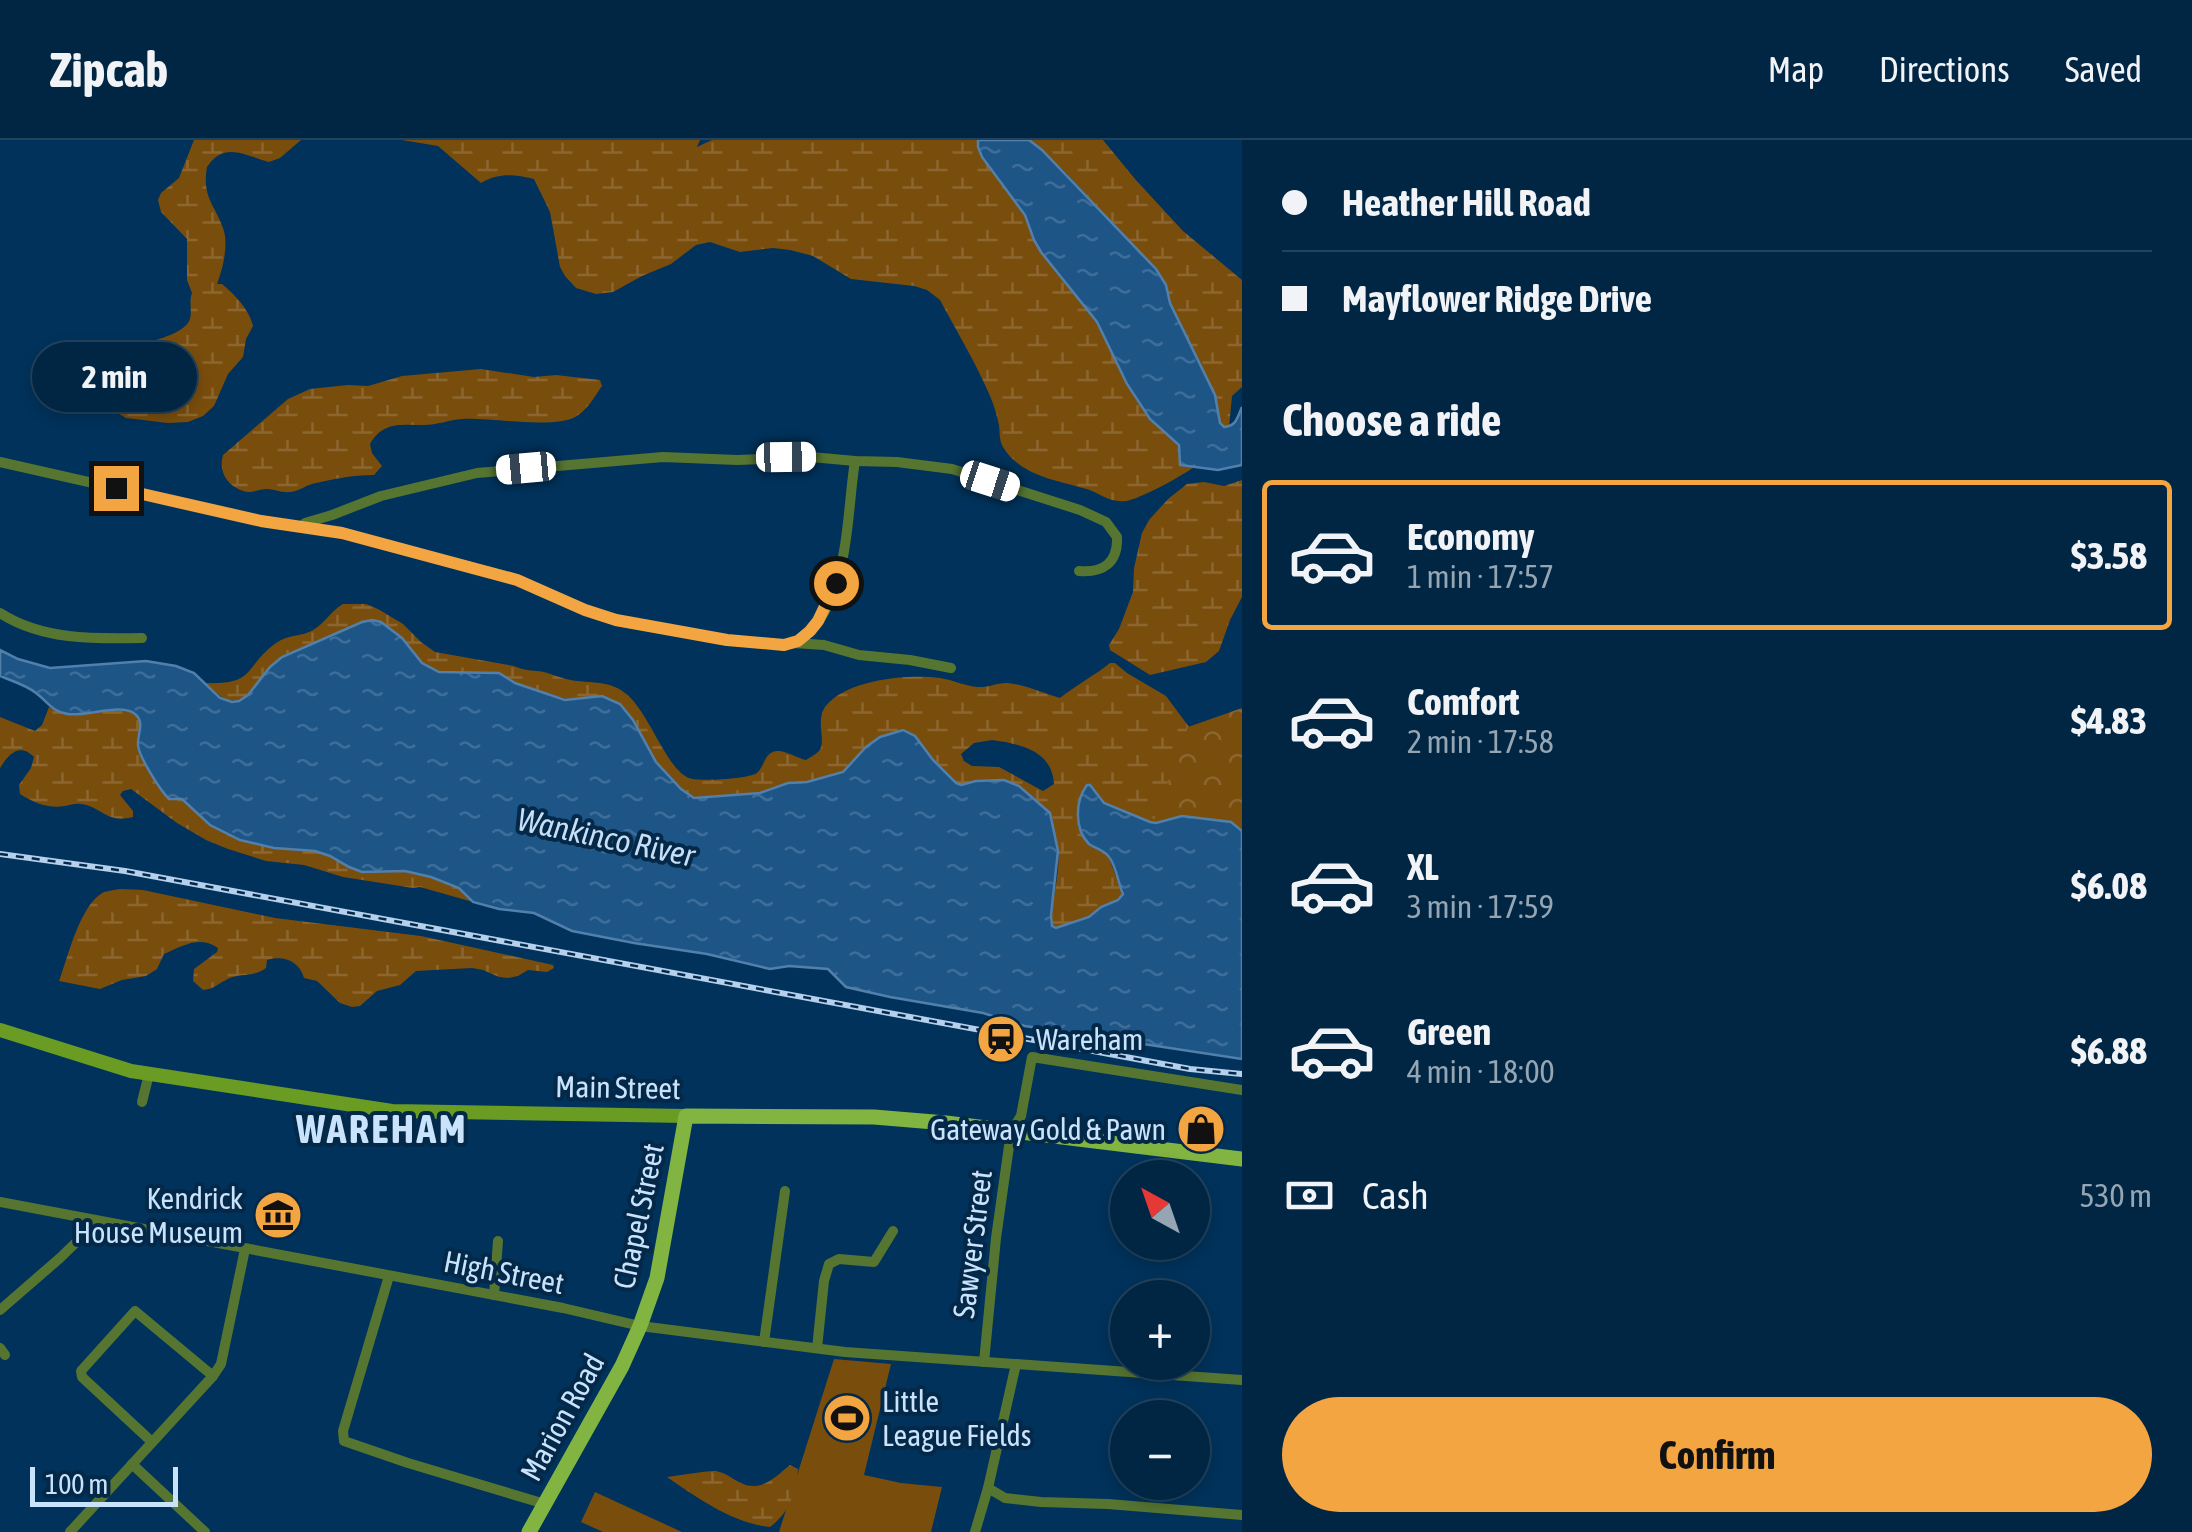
<!DOCTYPE html>
<html lang="en">
<head>
<meta charset="utf-8">
<style>
  :root { --surface:#002644; --page:#0e324f; --text:#f1f3f6; --muted:#95a5b2; --line:#22435d; --accent:#f2a541 }
  body { margin:0; font-family:"Asap Condensed",sans-serif; background:var(--page); color:var(--text); height:100vh; display:flex; flex-direction:column; font-size:38px; white-space:nowrap }
  * { box-sizing:border-box; margin:0 }
  p { font-size:32px; color:var(--muted) }
  .icon { flex:none; width:55px; height:55px; fill:none; stroke:currentColor; stroke-width:2; stroke-linecap:round; stroke-linejoin:round }
  .map { position:relative; flex:1; overflow:hidden }
  .details { display:flex; flex-direction:column; background:var(--surface); width:950px }
  .details>* { flex:none }
  .banner { display:grid; align-content:center; height:220px; padding:0 40px; background:var(--surface) }
  .needle { width:65px; rotate:320deg }
  .buttons { position:absolute; left:1110px; top:1020px; display:grid; gap:20px }
  .buttons a { display:grid; place-items:center; width:100px; height:100px; border-radius:50%; background:var(--surface); box-shadow:0 5px 15px #0003,0 0 0 2px var(--line); font-size:50px }
  .scale { position:absolute; left:30px; bottom:25px; width:148px; box-sizing:border-box; padding-left:10px; border:5px solid #cae3fd; border-top:0; font-size:28px; line-height:35px; white-space:nowrap; color:#cae3fd; -webkit-text-stroke:8px #042848; paint-order:stroke }
  .end { position:absolute; width:45px; height:45px; margin:-22px; border:12px solid #f2a541; background:#111; box-shadow:0 0 0 5px #111 }
  .from { border-radius:50% }
  .bubble { position:absolute; height:70px; border-radius:35px; background:var(--surface); box-shadow:0 5px 15px #0003,0 0 0 2px var(--line); font-size:32px; font-weight:700; line-height:70px; text-align:center }
  .car { position:absolute; width:30px; height:60px; margin:-30px -15px; border-radius:12px; box-shadow:0 0 8px 2px #0007; background:linear-gradient(#fff 24%,#345 0 40%,#fff 0 76%,#345 0 86%,#fff 0) }
  .banner b { display:flex; align-items:center; gap:35px; height:95px; font-size:38px }
  .banner b+b { border-top:2px solid var(--line) }
  .banner i { width:25px; height:25px; background:var(--text) }
  ul { padding:0; list-style:none }
  li { display:flex; align-items:center; gap:30px; height:150px; margin:0 20px 15px; padding:0 20px; border:5px solid transparent; border-radius:10px }
  li div { flex:1 }
  li b { display:block; font-size:38px }
  li em { font-style:normal; font-weight:700 }
  li.on { border-color:var(--accent) }
  li>.icon { width:90px; height:90px; stroke-width:1.5 }
  h2 { padding:0 40px; font-size:45px; line-height:120px }
  .pay { display:flex; align-items:center; gap:25px; height:110px; padding:0 40px; font-size:38px }
  .pay p { margin-inline-start:auto }
  .action { display:flex; gap:20px; margin-top:auto; padding:20px 40px }
  .action a { flex:1; height:115px; border-radius:60px; background:var(--accent); color:#111; font-size:40px; font-weight:700; line-height:115px; text-align:center }
  header { display:flex; align-items:center; gap:60px; box-sizing:border-box; height:140px; padding:0 50px; background:var(--surface); border-bottom:2px solid var(--line) }
  header strong { font-size:48px }
  nav { display:flex; gap:55px; margin-inline-start:auto; font-size:35px }
  main { display:flex; flex:1; min-height:0 }
  .map>svg:first-child { display:block }
  .green { fill:#794d0c }
  .wetland { fill:url(#wetland-marsh); fill-rule:evenodd }
  .park { fill:url(#park-crowns) }
  .water { fill:url(#water-ripples); stroke:#5280aa; stroke-width:2.5 }
  .lines { fill:none; stroke-linecap:round; stroke-linejoin:round }
  .minor { stroke:#567531; stroke-width:10 }
  .secondary { stroke:#6a9b23; stroke-width:14 }
  .primary { stroke:#82b442; stroke-width:15 }
  .rail-casing { stroke:#b4d0ec; stroke-width:6 }
  .rail { stroke:#042848; stroke-width:2.5; stroke-dasharray:8; stroke-linecap:butt }
  .route { stroke:#f2a541; stroke-width:12 }
  .labels { text-anchor:middle; dominant-baseline:central; stroke-width:8; stroke-linejoin:round; paint-order:stroke }
  .poi-label { font-size:30px; fill:#cae3fd; stroke:#042848; text-anchor:start }
  .street-label { font-size:30px; fill:#cae3fd; stroke:#042848 }
  .water-label { font-size:32px; font-style:italic; fill:#c8def5; stroke:#042848 }
  .district-label { font-size:40px; font-weight:bold; letter-spacing:2.5px; fill:#cae3fd; stroke:#042848 }
</style>
</head>
<body>
<header>
<strong>Zipcab</strong>
<nav><a>Map</a><a>Directions</a><a>Saved</a></nav>
</header>
<main>
<div class="map">
<svg width="1242" height="1392" viewBox="0 0 1242 1392">
  <defs>
    <pattern id="wetland-marsh" width="20" height="14" patternUnits="userSpaceOnUse" patternTransform="scale(2.5)"><rect width="20" height="14" fill="#794d0c"/><path d="M1 5h8M5 5V1M11 12h8M15 12V8" fill="none" stroke="#8b6630"/></pattern>
    <pattern id="park-crowns" width="20" height="18" patternUnits="userSpaceOnUse" patternTransform="scale(2.5)"><rect width="20" height="18" fill="#794d0c"/><path d="M2 6a3 3 0 1 1 6 0M12 15a3 3 0 1 1 6 0" fill="none" stroke="#8b6630"/></pattern>
    <pattern id="water-ripples" width="26" height="14" patternUnits="userSpaceOnUse" patternTransform="scale(2.5)"><rect width="26" height="14" fill="#1e5587"/><path d="M2 4q2-2 4 0t4 0M15 11q2-2 4 0t4 0" fill="none" stroke="#3d6d99"/></pattern>
  </defs>
  <rect width="100%" height="100%" fill="#00325b"/>
  <g class="green">
    <path d="M834,1219l57,5 -27,111 37,8 41,4 -11,45h-152z"/>
    <path d="M595,1352l87,40h-79l-22,-10z"/>
  </g>
  <g class="wetland">
    <path d="M194,0h107l-21,18 -11,4c-25,-7 -45,-21 -62,5 -5,30 7,36 16,61 6,16 0,40 -6,56h5c13,11 27,25 31,42l-7,13 -3,18 -15,17 -14,32 -11,10 -15,6 -20,1 -42,-5 -10,-6c-3,-13 13,-56 24,-64 11,-9 37,-11 48,-25 6,-9 0,-20 4,-30l-5,-13v-41l-26,-27 -3,-12 3,-7 18,-15z"/>
    <path d="M402,0h298l-3,7 15,-7h266v7l4,10 43,58 9,25 7,12 56,70 30,62 23,35 29,26 3,21 12,1c-12,9 -54,32 -68,34 -18,2 -27,-9 -43,-13 -28,-8 -63,-13 -80,-41 -4,-7 -3,-14 -4,-22 -2,-9 -5,-20 -9,-29 -14,-33 -33,-64 -50,-96l-13,-10 -13,-4 -63,-7 -38,-23 -23,-6 -17,-2 -33,4 -30,-10 -14,3 -25,19 -29,12 -29,16 -17,2 -20,-6 -11,-12 -5,-9 -10,-55 -16,-33c-20,-5 -36,-6 -53,4l-43,-37z"/>
    <path d="M1029,0h74l32,39 48,52 59,49v107l-10,9 -3,31h-5l-4,-4 -5,-28 -45,-92 -4,-18 -10,-15 -90,-97 -24,-23z"/>
    <path d="M481,229l53,8 22,-2 44,5 2,6c-7,10 -14,23 -25,30 -23,14 -87,1 -115,3 -13,1 -25,6 -38,6 -22,0 -41,-4 -54,19l2,9 10,13 -8,9c-22,0 -41,4 -62,9 -7,2 -15,8 -22,8 -8,1 -16,-3 -23,-3 -8,0 -16,5 -24,2 -16,-5 -25,-20 -20,-36l65,-56 22,-10 38,-4 20,1 34,-10z"/>
    <path d="M1242,340v117l-12,23 -11,31 -13,11 -56,13 -40,-25 -1,-5 10,-16 14,-37 1,-24 8,-35 7,-13 19,-21 19,-15 17,-2 20,4z"/>
    <path d="M343,464h23l12,5 25,15 18,18 14,10 79,14c10,5 19,4 30,6 8,2 14,5 22,7 19,5 42,0 59,14 24,18 41,76 64,85 10,4 59,1 68,-5 8,-7 7,-21 20,-22 8,-1 20,7 29,9 4,-3 9,-5 13,-9 8,-9 -4,-30 6,-44 21,-28 84,-33 115,-29 13,2 25,8 38,9 10,1 20,-5 30,-4 17,2 35,10 52,15 16,-13 34,-22 50,-35h5l12,10 39,23 41,55 -25,65 -26,7 -6,-1 -46,-19 -14,-18 -12,42c8,13 15,20 29,26l16,41 -5,6 -17,7 -12,10 -33,11 -4,-2c-2,-25 9,-51 6,-76 -1,-12 -6,-21 -6,-33l-76,-36 -15,4 -5,-2 -23,-23 -18,-24 -49,11 -23,25 -36,10 -19,2 -28,9 -66,5 -13,-9 -25,-27 -9,-15 -77,-47 -55,-17 -16,-10 -59,-1 -18,-9 -20,-25 -21,-16 -9,-2 -36,13 -34,16 -32,18 -22,28 -9,6 -14,-1 -20,-17c52,2 38,-16 71,-40 12,-9 26,-6 37,-13 12,-7 18,-19 30,-26zM992,600c28,4 60,10 62,44l-11,7 -44,-24 -27,-1 -8,-5 -3,-7 13,-11z"/>
    <path d="M49,567l9,5 62,-3c31,3 15,20 19,38 2,10 23,44 30,52h13l28,26 64,23 41,3 15,5 19,11 13,5 43,-1 26,6 28,11 14,14 -53,-15 -7,1 -70,-11 -39,-12 -38,-4 -38,-12 -22,-9 -29,-17 -46,-34 -8,2 -3,4 13,16v6c-26,7 -31,-10 -52,-13 -6,-1 -10,1 -16,2 -16,3 -31,-3 -45,-12l-1,-9 12,-17 3,-11c-15,-15 -26,-2 -34,11v-51l35,14 7,-6z"/>
    <path d="M120,749l23,1 132,28 146,18 132,29 1,3 -7,4 -19,-2 -10,6 -10,2 -9,-1 -16,-7 -11,-2 -56,3 -16,14 -23,6 -17,15 -8,1 -12,-4 -23,-22 -13,-3c-5,-17 -20,-23 -37,-18l-1,8c-13,10 -27,4 -40,12 -10,5 -12,9 -23,10l-10,-9 1,-12 23,-17 1,-4c-19,-13 -35,-2 -54,6l-7,15 -11,7 -24,4 -22,9 -41,-8c9,-24 21,-77 45,-89 1,0 14,-3 16,-3z"/>
    <path d="M790,1325l8,4c-3,25 -8,43 -28,58 -37,-4 -73,-29 -103,-50 7,-1 44,-7 49,-6 10,2 15,7 23,11 21,12 36,-5 51,-17z"/>
  </g>
  <path class="park" d="M1242,568v126l-80,-9 -8,-5 34,-93z"/>
  <g class="water">
    <path d="M978,0h51l13,10 114,119 10,16 4,18 45,92 5,28 4,4c13,-1 13,-10 18,-20v58l-24,5 -38,-5 -1,-20 -29,-26 -23,-35 -30,-62 -56,-70 -7,-12 -9,-25 -43,-58 -4,-10z"/>
    <path d="M372,480l9,2 21,16 20,25 17,9 60,1 16,10 50,17 37,-4 18,8 13,16 23,42 25,27 13,9 66,-5 28,-10 19,-1 36,-10 23,-25 14,-10 23,-7 12,6 18,24 23,23 5,2 15,-4 28,-1 15,6 31,27 8,38 -7,64 1,11 4,2 33,-11 12,-10 17,-7 5,-6c-5,-11 -7,-29 -14,-37 -5,-7 -13,-8 -20,-13 -15,-15 -14,-43 -2,-59h3l14,18 46,19 6,1 26,-7 49,6 11,9v228l-217,-33 -42,-13 -93,-16 -44,-10 -18,-18 -39,-3 -19,3 -63,-15 -73,-11 -62,-12 -38,-18 -35,-4 -26,-7 -14,-14 -28,-11 -26,-6 -43,1 -13,-5 -19,-11 -15,-5 -41,-3 -34,-8 -30,-15 -28,-26h-13c-9,-9 -30,-42 -31,-54 -1,-10 7,-22 -2,-30 -12,-13 -51,2 -68,-1 -16,-2 -21,-13 -32,-21 -10,-8 -24,-12 -36,-17v-26l18,9 32,9 96,-7 30,5 18,7 26,25 12,4 7,-1 9,-6 22,-28 12,-10 80,-35z"/>
  </g>
  <g class="lines">
    <g class="minor">
      <path d="M0,322l261,59 80,12 176,46 68,31 32,11 110,19 56,5 11,-2 30,2 35,10 51,5 41,8"/>
      <path d="M305,383l27,-8 49,-19 96,-23 186,-16 74,3 74,-3 44,4 42,1 55,7 128,41 26,12 11,15c1,26 -14,36 -38,34"/>
      <path d="M0,473c42,27 94,26 142,25"/>
      <path d="M795,503c55,-32 51,-127 60,-182"/>
      <path d="M142,962l7,-28"/>
      <path d="M0,1062l563,106 77,18 205,26 397,28"/>
      <path d="M389,1136l-46,155 1,10 64,22 137,41"/>
      <path d="M494,1155l4,-54"/>
      <path d="M0,1170l60,-52 38,-37"/>
      <path d="M764,1202l21,-151"/>
      <path d="M0,1208l5,7"/>
      <path d="M817,1208l7,-67 5,-17 10,-5 35,3 19,-31"/>
      <path d="M984,1222l12,-124 15,-106 10,-16 11,-59 210,33"/>
      <path d="M152,1302l-70,-65 -1,-6 54,-60 78,65"/>
      <path d="M132,1324l73,68"/>
      <path d="M988,1348l17,10 36,4 67,2 134,11"/>
      <path d="M70,1392l143,-156 8,-12 24,-115"/>
      <path d="M975,1392l13,-44 28,-124"/>
    </g>
    <path class="secondary" d="M0,890l131,41 261,40 294,5"/>
    <path class="primary" d="M529,1392l93,-166 18,-40 17,-48 29,-162 188,1 72,6 296,36"/>
    <g class="rail-casing">
      <path id="rail" d="M0,714l125,17 1065,198 52,5"/>
    </g>
    <use href="#rail" class="rail"/>
  </g>
  <g class="lines">
    <path class="route" d="M116,348l145,33 81,12 175,47 68,30 31,10 111,20 57,5 14,-4 12,-10 8,-10 18,-38"/>
  </g>
  <defs>
    <g id="station-disc" transform="scale(2.5)"><circle r="9.5" fill="#f2a541" stroke="#042848"/><path d="M-3-6H3Q5-6 5-4V2Q5 4 3 4L4.5 6H3L1.5 4h-3L-3 6H-4.5L-3 4Q-5 4-5 2V-4Q-5-6-3-6ZM-3.5-4v3h7v-3ZM-3.5 1v1.5H-2V1ZM2 1v1.5H3.5V1Z" fill="#111"/></g>
    <g id="shop-disc" transform="scale(2.5)"><circle r="9.5" fill="#f2a541" stroke="#042848"/><path d="M-5-2.5h2.3a2.7 3.5 0 0 1 5.4 0H5L5.5 6h-11ZM-1.5-2.5h3a1.5 2.3 0 0 0-3 0Z" fill="#111"/></g>
    <g id="museum-disc" transform="scale(2.5)"><circle r="9.5" fill="#f2a541" stroke="#042848"/><path d="M0-6L6-3V-2H-6V-3ZM-5-1h2V3h-2ZM-1-1h2V3h-2ZM3-1h2V3H3ZM-6 4H6V6H-6Z" fill="#111"/></g>
    <g id="stadium-disc" transform="scale(2.5)"><circle r="9.5" fill="#f2a541" stroke="#042848"/><path d="M0-5a6.5 5 0 1 0 0 10a6.5 5 0 1 0 0-10ZM-3.5-1.8h7v3.6h-7Z" fill="#111"/></g>
  </defs>
  <g fill-rule="evenodd">
    <use href="#station-disc" x="1001" y="899"/>
    <use href="#shop-disc" x="1201" y="989"/>
    <use href="#museum-disc" x="278" y="1075"/>
    <use href="#stadium-disc" x="847" y="1278"/>
  </g>
  <g class="labels">
    <g class="poi-label">
      <text x="1036" y="899">Wareham</text>
      <text x="1166" y="989" text-anchor="end">Gateway Gold &amp; Pawn</text>
      <text x="243" y="1058" text-anchor="end">Kendrick<tspan x="243" dy="34">House Museum</tspan></text>
      <text x="882" y="1261">Little<tspan x="882" dy="34">League Fields</tspan></text>
    </g>
    <g class="street-label">
      <text transform="translate(618 947) rotate(1)">Main Street</text>
      <text transform="translate(638 1076) rotate(-78)">Chapel Street</text>
      <text transform="translate(972 1104) rotate(-83)">Sawyer Street</text>
      <text transform="translate(504 1132) rotate(11)">High Street</text>
      <text transform="translate(562 1277) rotate(-61)">Marion Road</text>
    </g>
    <g class="water-label">
      <text transform="translate(606 697) rotate(12)">Wankinco River</text>
    </g>
    <g class="district-label">
      <text x="382" y="988">WAREHAM</text>
    </g>
  </g>
</svg>
<div class="buttons">
<a><svg class="needle" viewBox="-14 -14 28 28"><path d="M0-13l5 13h-10z" fill="#e53935"/><path d="M0 13l5-13h-10z" fill="#95a5b2"/></svg></a>
<a>+</a>
<a>−</a>
</div>
<div class="scale">100 m</div>
<i class="end from" style="left:836px;top:443px"></i>
<i class="end" style="left:116px;top:348px"></i>
<div class="bubble" style="left:32px;top:202px;width:165px">2 min</div>
<i class="car" style="left:786px;top:317px;rotate:89deg"></i>
<i class="car" style="left:526px;top:328px;rotate:265deg"></i>
<i class="car" style="left:990px;top:341px;rotate:108deg"></i>
</div>
<section class="details">
<div class="banner">
<b><i class="from"></i>Heather Hill Road</b>
<b><i></i>Mayflower Ridge Drive</b>
</div>
<h2>Choose a ride</h2>
<ul>
<li class="on"><svg class="icon" aria-label="car" viewBox="0 0 24 24"><path d="M5 17H2v-5l4-1 3-4h7l3 4 3 1v5h-3M9 17h6M6 11h13"/><circle cx="7" cy="17" r="2"/><circle cx="17" cy="17" r="2"/></svg><div><b>Economy</b><p>1 min · 17:57</p></div><em>$3.58</em></li>
<li><svg class="icon" aria-label="car" viewBox="0 0 24 24"><path d="M5 17H2v-5l4-1 3-4h7l3 4 3 1v5h-3M9 17h6M6 11h13"/><circle cx="7" cy="17" r="2"/><circle cx="17" cy="17" r="2"/></svg><div><b>Comfort</b><p>2 min · 17:58</p></div><em>$4.83</em></li>
<li><svg class="icon" aria-label="car" viewBox="0 0 24 24"><path d="M5 17H2v-5l4-1 3-4h7l3 4 3 1v5h-3M9 17h6M6 11h13"/><circle cx="7" cy="17" r="2"/><circle cx="17" cy="17" r="2"/></svg><div><b>XL</b><p>3 min · 17:59</p></div><em>$6.08</em></li>
<li><svg class="icon" aria-label="car" viewBox="0 0 24 24"><path d="M5 17H2v-5l4-1 3-4h7l3 4 3 1v5h-3M9 17h6M6 11h13"/><circle cx="7" cy="17" r="2"/><circle cx="17" cy="17" r="2"/></svg><div><b>Green</b><p>4 min · 18:00</p></div><em>$6.88</em></li>
</ul>
<div class="pay"><svg class="icon" aria-label="cash" viewBox="0 0 24 24"><path d="M3 7h18v10H3z"/><circle cx="12" cy="12" r="2"/></svg>Cash<p>530 m</p></div>
<div class="action"><a>Confirm</a></div>
</section>
</main>
</body>
</html>
